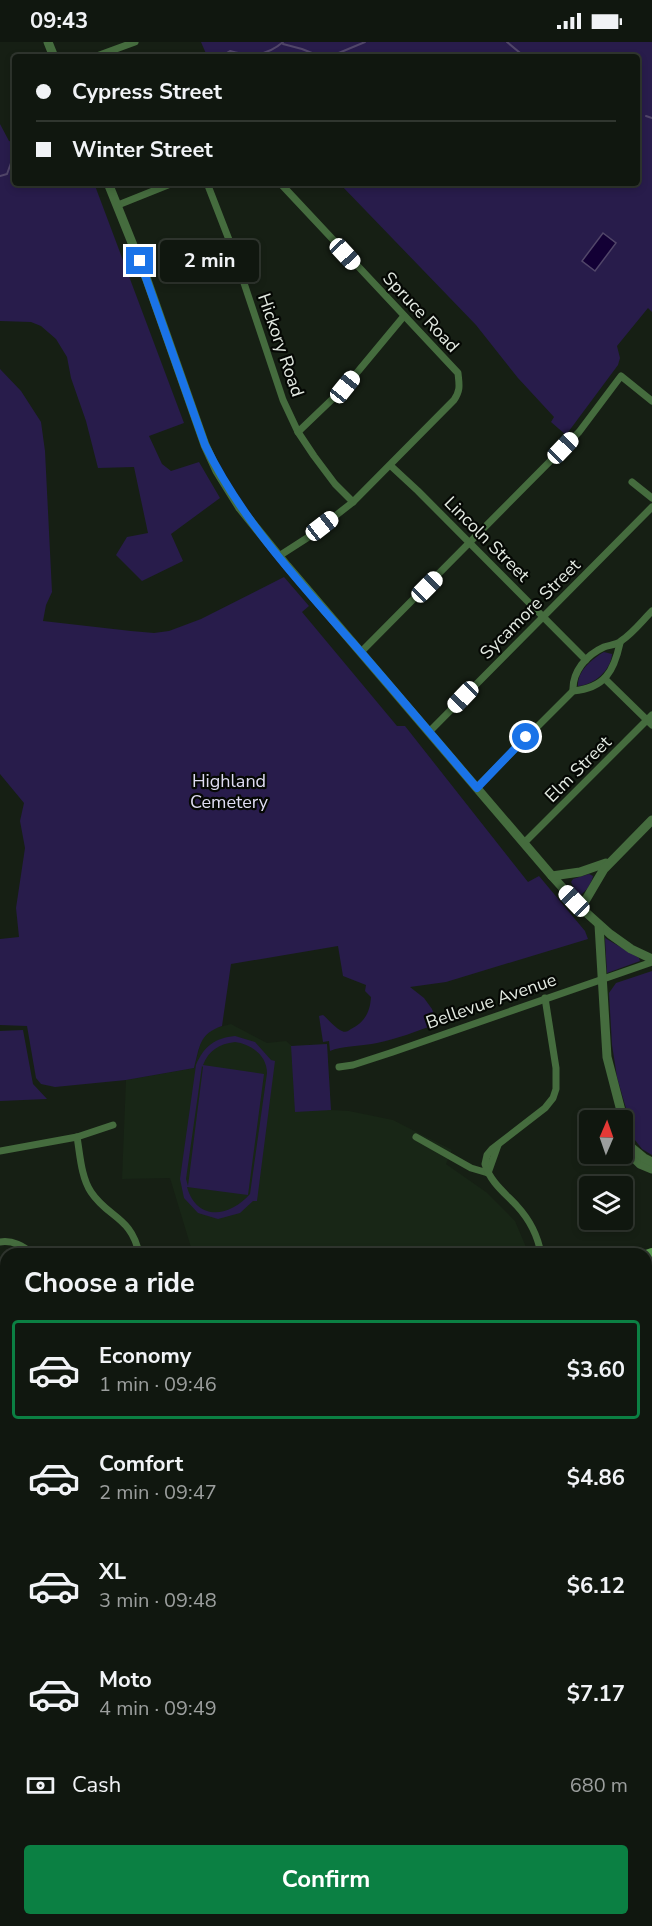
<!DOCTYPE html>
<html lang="en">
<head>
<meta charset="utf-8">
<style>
  :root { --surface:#10170f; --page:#1e241d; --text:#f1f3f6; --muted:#9c9f9e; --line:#30362f; --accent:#0b8043 }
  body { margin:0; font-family:"Nunito Sans",sans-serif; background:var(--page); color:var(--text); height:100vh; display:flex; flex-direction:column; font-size:22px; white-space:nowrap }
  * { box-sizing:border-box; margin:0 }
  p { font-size:20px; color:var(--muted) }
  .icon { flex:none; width:33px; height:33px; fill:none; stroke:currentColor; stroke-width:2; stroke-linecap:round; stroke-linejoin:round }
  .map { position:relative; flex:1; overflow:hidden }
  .drawer { position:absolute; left:0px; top:1206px; width:652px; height:678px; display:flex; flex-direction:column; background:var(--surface); border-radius:18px 18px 0 0; box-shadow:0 3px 9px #0003,0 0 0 2px var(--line) }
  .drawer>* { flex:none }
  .top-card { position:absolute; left:12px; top:12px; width:628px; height:132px; border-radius:6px; box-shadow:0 3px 9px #0003,0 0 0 2px var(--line); display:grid; align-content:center; height:132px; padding:0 24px; background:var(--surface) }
  .needle { width:39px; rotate:2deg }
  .fabs { position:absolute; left:579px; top:1068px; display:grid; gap:12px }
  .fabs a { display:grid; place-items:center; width:54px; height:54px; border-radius:6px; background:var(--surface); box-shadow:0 3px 9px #0003,0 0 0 2px var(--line); font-size:30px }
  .end { position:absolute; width:27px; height:27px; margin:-14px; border:8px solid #1a73e8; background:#fff; box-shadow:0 0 0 3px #fff }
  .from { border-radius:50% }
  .bubble { position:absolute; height:42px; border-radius:6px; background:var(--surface); box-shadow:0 3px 9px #0003,0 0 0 2px var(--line); font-size:20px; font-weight:700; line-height:42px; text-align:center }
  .car { position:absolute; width:18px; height:36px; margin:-18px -9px; border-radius:8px; box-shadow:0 0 4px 2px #0007; background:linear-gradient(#fff 24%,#345 0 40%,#fff 0 76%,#345 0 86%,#fff 0) }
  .top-card b { display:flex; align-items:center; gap:21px; height:57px; font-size:22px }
  .top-card b+b { border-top:2px solid var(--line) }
  .top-card i { width:15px; height:15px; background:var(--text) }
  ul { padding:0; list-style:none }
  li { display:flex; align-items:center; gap:18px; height:99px; margin:0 12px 9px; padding:0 12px; border:3px solid transparent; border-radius:6px }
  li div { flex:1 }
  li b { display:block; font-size:22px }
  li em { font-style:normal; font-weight:700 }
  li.selected { border-color:var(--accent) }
  li>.icon { width:54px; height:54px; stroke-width:1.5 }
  h2 { padding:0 24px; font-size:27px; line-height:72px }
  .pay { display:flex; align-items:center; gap:15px; height:66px; padding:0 24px; font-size:22px }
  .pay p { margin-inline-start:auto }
  .primary-button { display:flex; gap:12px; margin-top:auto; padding:12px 24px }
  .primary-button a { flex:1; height:69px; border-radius:6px; background:var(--accent); color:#fff; font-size:24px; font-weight:700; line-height:69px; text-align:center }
  .status { display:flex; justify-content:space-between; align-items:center; height:42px; padding:0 30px; background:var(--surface); direction:ltr }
  .status svg { height:16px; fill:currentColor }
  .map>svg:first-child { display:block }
  .built { fill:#182616 }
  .green { fill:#281c4b; fill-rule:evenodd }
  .water { fill:#130035; stroke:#514669; stroke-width:1.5 }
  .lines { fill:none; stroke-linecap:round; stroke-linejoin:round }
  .stream { stroke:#514669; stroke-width:2 }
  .minor { stroke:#456c3e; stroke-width:7 }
  .tertiary { stroke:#456c3e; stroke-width:9 }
  .secondary { stroke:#5a9a4f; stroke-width:10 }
  .route { stroke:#1a73e8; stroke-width:8 }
  .labels { text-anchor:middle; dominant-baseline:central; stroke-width:4.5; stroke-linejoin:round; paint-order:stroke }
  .street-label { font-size:18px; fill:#e3eae2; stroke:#050804 }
  .park-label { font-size:18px; fill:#dfdcf2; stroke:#050804 }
</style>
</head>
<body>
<div class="status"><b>09:43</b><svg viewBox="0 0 49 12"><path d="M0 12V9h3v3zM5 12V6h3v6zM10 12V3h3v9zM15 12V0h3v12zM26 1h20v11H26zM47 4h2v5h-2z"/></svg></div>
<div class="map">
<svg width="652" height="1884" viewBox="0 0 652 1884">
  <rect width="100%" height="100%" fill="#161f14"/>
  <g class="built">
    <path d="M231,982l36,19 19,-2 6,5 35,-2 4,66 18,1 44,9 59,30 -6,14 40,28 29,29 14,33h-336l-23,-76 -48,1 4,-99 68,-12 7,-27 5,-7 6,-5z"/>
    <path d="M6,1841v37h41l3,6h-50v-38z"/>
  </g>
  <g class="green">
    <path d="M201,0h451v270l-4,-4 -31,38 3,12 -2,7 -52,70 -15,-13 3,-5 -36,-39 -42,-53 -137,-142h299v-126h-432l1,-1z"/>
    <path d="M0,82l9,17 6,1v41h79l90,240 -35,13 13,28 9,7 28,-9 21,36 -49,36 12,27 -41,20 -26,-26 11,-18 21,-4 -14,-66 -36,1 -12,-47 -15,-43 -4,-21 -11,-18 -15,-13 -10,-4 -31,-1z"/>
    <path d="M0,327l21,22 20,31 4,29 7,141 -6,13 -3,16 88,10 23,2 15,-2 32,-12 83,-42 25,29 -7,6 95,114h8l123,156 11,-6 46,55 3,8 -142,43 -36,5 14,11 8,11 5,15c-20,7 -40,15 -60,19 -13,3 -36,3 -47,8l-1,-10 -6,1 -4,-26 4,-1c5,4 13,14 19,16 4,2 6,0 9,-2 14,-7 19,-17 20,-32l-6,-6 1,-6 -23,-9 -5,-30 -107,18 -9,62c-23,8 -22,20 -28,42l-68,12 -71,7 -14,-3 -5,-6 -9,-52 -27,-1v-86l19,-2 -3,-29 9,-60 -5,-27 4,-18 -24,-29z"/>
    <path d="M604,610l8,2c-1,16 -18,31 -34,32 -1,-15 14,-27 26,-34z"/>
    <path d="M589,832l4,2c-1,6 -7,16 -13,19l-4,-3 -5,-10 2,-3z"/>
    <path d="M605,896l34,20 1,3 -33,12z"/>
    <path d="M652,929v184l-10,-6 -7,-9 -18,-63 -5,-32 -3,-52 7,-10z"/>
    <path d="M23,988l10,54 14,15 -47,2v-70z"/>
    <path d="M235,994l20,6 16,18 4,1 -18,140h-4l-13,12 -22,6 -20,-6 -14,-15 -4,-19 16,-114c8,-19 19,-27 39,-29zM235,1000c16,2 32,13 32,31l-17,121c-20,23 -53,28 -63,-7l61,8 16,-121 -61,-9c6,-15 16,-21 32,-23zM202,1024l1,1 -15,119 -2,-7z"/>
    <path d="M327,1002l4,66 -36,2 -4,-66z"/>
    <path d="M647,1553l5,9v29l-5,4z"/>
    <path d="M6,1871v7h24l3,6h-33v-10z"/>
  </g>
  <path class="water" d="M603,191l13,10 -21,28 -13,-10z"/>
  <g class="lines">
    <g class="stream">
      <path d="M507,0l18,15"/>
      <path d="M283,2l19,5 20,8"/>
      <path d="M220,15l10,-6c20,6 37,5 53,-9"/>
      <path d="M329,15l36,-15"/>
      <path d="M646,74l6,2"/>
      <path d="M0,134l7,-2 8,-22"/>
    </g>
    <g class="minor">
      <path d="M94,15l41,-15"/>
      <path d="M207,141l26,67 50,150 15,32 16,24 21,28 18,18"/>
      <path d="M118,163l55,-22"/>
      <path d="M298,390l47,-45 59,-71"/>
      <path d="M391,424l27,25 168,169"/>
      <path d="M632,440l20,16"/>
      <path d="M279,514l28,-18 46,-36 101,-102c7,-10 5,-16 4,-27l-178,-190"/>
      <path d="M361,610l218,-220 42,-56 31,25"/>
      <path d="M605,637l47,46"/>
      <path d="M573,649c-1,-19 13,-36 31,-44 5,-2 13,-2 17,-6 12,-8 21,-20 31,-30"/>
      <path d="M429,690l223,-225"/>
      <path d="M477,745l96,-96c32,-3 41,-20 47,-48"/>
      <path d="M524,801l128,-128"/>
      <path d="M339,1025l14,-2 40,-13 259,-90"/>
      <path d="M77,1095c3,17 4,40 14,55 17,26 41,25 48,62"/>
      <path d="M416,1095l55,31 17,5"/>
      <path d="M0,1109l77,-14 36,-12"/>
      <path d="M488,1131l10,-28"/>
      <path d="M0,1200c13,-2 23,4 33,12"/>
      <path d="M541,1212c-3,-17 -12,-35 -24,-48 -12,-13 -27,-24 -32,-42l2,-9 5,-6 53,-41 8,-10 3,-9v-21l-11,-70"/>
      <path d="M646,1296l6,9"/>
      <path d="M0,1396l6,-6"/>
      <path d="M646,1459l6,10"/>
      <path d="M646,1638l6,-3"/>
      <path d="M646,1680l6,8"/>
      <path d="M0,1714l6,5"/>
      <path d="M393,1878l4,6"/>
      <path d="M338,1884l14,-6"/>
      <path d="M452,1884l6,-6"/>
    </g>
    <g class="tertiary">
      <path d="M48,0l6,15"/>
      <path d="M108,141l39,97 58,165 12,26 23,37 47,58 265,310 29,32 29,26 21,15 21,10"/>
      <path d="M552,834l28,-4 26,-9"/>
      <path d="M581,866l23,-39 48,-49"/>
      <path d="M599,883l8,132 26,100 7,7 12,5"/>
      <path d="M632,1106l12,10 8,4"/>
      <path d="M106,1878l3,6"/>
      <path d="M598,1878l7,6"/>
    </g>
    <g class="secondary">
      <path d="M646,1213l6,-2"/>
      <path d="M0,1832l6,-4"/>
    </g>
  </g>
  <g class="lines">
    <path class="route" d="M140,219l65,184c36,74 93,136 147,197 42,48 83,97 125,146l49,-51"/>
  </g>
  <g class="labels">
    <g class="street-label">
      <text transform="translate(421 270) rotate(47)">Spruce Road</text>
      <text transform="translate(281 303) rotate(71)">Hickory Road</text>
      <text transform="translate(487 497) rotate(45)">Lincoln Street</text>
      <text transform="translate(530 567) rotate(-45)">Sycamore Street</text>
      <text transform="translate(578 727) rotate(-45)">Elm Street</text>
      <text transform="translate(491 959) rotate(-19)">Bellevue Avenue</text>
    </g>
    <g class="park-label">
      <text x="229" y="739">Highland<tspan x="229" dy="21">Cemetery</tspan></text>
    </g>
  </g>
</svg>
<div class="fabs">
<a><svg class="needle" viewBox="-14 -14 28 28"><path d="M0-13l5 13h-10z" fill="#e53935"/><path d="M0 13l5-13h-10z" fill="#9c9f9e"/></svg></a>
<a><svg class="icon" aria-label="layers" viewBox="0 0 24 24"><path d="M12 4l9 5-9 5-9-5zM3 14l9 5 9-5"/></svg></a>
</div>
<i class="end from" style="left:526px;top:695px"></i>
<i class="end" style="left:140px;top:219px"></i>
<div class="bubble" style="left:160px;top:198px;width:99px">2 min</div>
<i class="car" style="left:345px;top:212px;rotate:137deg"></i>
<i class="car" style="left:345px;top:345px;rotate:39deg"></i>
<i class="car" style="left:563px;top:406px;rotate:44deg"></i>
<i class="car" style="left:322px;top:484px;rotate:52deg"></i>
<i class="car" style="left:427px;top:545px;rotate:45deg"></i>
<i class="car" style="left:463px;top:655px;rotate:224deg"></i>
<i class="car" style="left:574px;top:859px;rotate:316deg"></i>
<div class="top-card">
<b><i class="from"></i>Cypress Street</b>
<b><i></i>Winter Street</b>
</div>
<section class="drawer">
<h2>Choose a ride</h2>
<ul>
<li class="selected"><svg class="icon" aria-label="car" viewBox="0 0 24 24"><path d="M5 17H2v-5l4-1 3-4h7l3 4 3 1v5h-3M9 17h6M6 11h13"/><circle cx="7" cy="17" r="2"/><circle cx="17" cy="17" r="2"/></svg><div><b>Economy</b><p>1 min · 09:46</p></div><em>$3.60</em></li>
<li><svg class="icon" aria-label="car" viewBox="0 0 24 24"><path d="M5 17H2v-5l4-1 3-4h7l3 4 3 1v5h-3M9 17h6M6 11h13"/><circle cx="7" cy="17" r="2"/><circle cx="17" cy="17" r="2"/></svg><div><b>Comfort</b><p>2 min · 09:47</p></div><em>$4.86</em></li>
<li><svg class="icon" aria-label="car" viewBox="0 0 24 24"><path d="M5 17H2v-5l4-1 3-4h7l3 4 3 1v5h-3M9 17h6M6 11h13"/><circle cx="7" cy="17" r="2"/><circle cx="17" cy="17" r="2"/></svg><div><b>XL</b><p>3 min · 09:48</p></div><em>$6.12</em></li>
<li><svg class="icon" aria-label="car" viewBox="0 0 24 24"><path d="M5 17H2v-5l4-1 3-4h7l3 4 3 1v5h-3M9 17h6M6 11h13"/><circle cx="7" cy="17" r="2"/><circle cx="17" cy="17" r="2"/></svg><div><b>Moto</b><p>4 min · 09:49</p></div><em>$7.17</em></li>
</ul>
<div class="pay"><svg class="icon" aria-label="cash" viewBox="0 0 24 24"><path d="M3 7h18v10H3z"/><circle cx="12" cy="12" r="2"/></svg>Cash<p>680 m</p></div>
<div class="primary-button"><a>Confirm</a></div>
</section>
</div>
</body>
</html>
